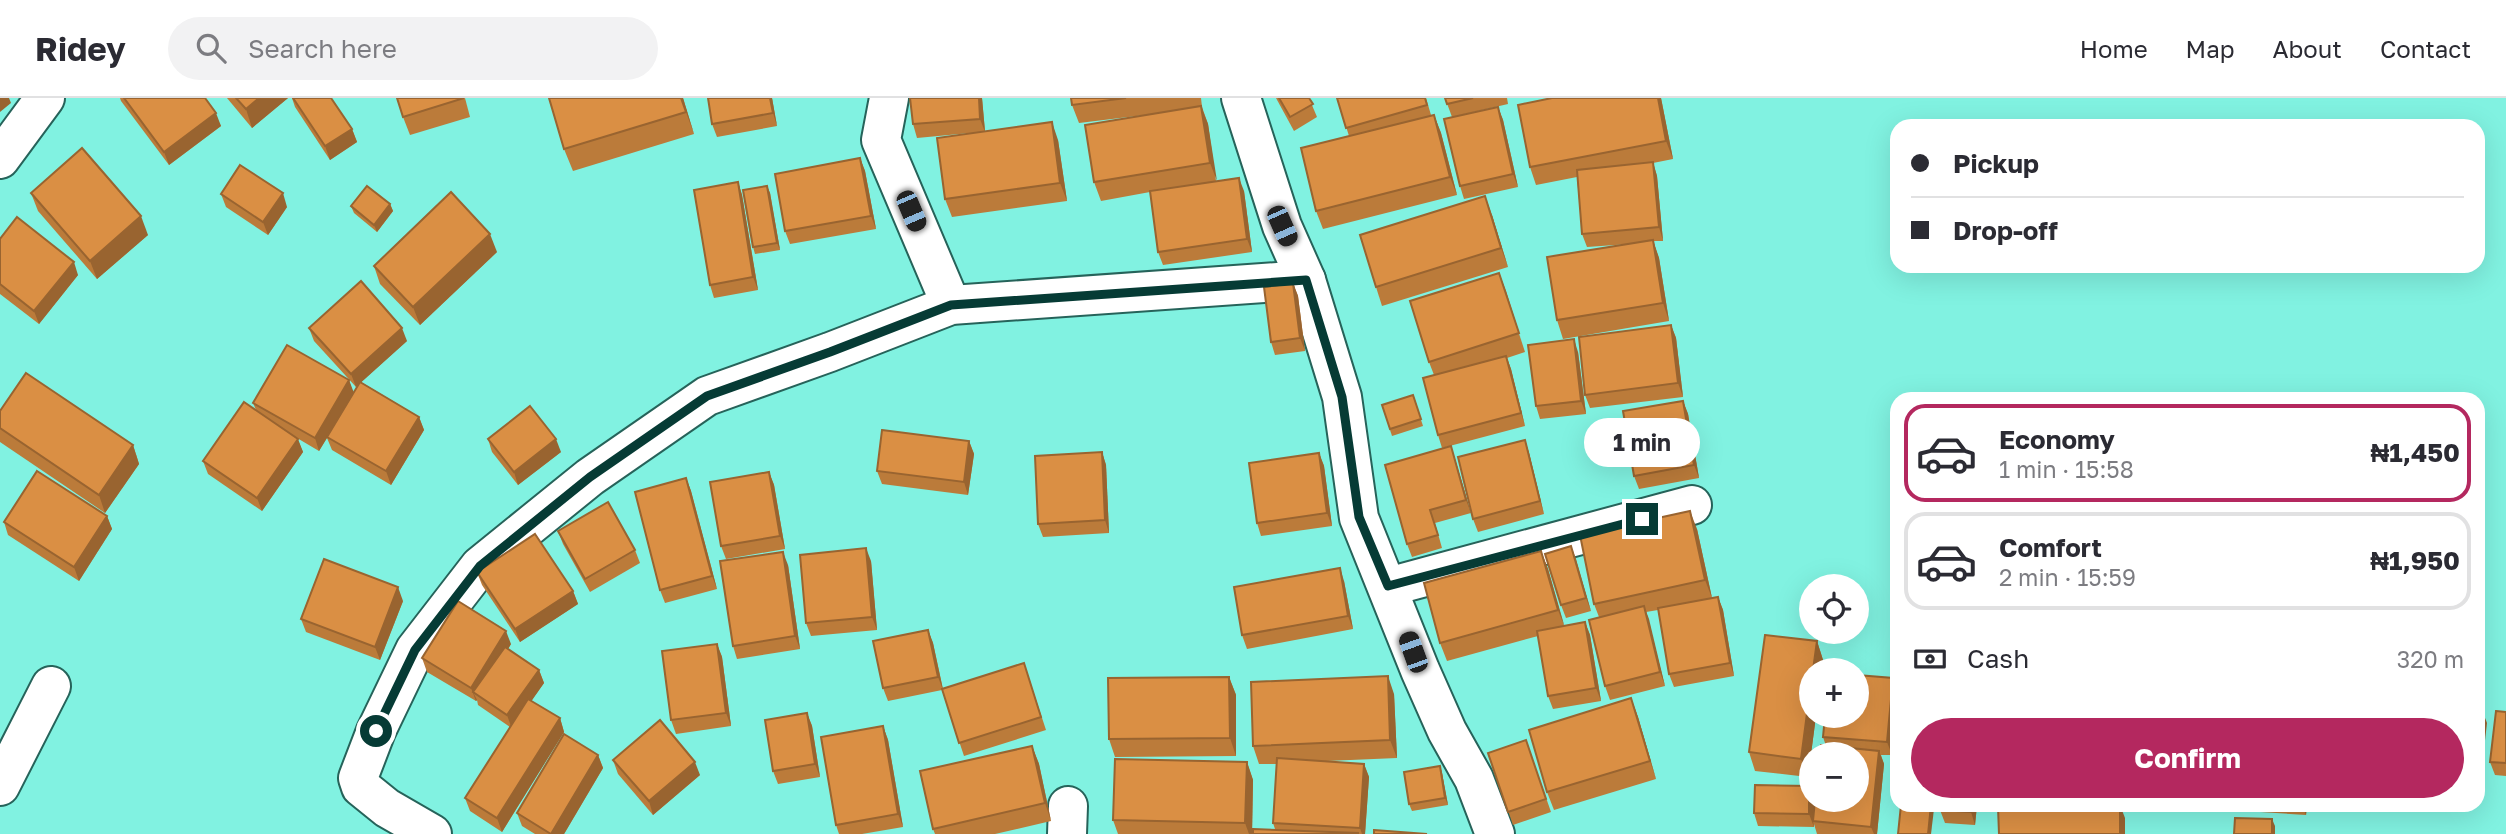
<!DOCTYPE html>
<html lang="en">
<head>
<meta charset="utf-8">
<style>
  :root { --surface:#fff; --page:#f2f2f3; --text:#2b2b33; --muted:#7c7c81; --line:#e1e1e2; --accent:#b4285f }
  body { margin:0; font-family:"Golos Text",sans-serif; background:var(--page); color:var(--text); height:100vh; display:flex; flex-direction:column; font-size:26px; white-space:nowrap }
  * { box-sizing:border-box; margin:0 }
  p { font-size:23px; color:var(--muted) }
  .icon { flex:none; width:38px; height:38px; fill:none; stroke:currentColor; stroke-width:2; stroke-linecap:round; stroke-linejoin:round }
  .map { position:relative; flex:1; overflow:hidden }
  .details { position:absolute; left:1890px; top:294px; width:595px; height:420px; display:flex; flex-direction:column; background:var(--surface); border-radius:21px; box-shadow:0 7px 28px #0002 }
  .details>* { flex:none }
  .top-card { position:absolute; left:1890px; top:21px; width:595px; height:154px; border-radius:21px; box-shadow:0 7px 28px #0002; display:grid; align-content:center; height:154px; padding:0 21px; background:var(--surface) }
  .controls { position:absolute; left:1799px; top:476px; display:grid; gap:14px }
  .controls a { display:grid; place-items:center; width:70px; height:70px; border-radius:50%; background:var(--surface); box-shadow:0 7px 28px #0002; font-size:35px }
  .end { position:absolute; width:32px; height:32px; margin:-16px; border:9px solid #063b35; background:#fff; box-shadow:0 0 0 4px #fff }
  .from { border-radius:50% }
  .bubble { position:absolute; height:49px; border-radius:24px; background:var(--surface); box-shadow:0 7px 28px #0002; font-size:23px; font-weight:700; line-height:49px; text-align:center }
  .car { position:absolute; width:21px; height:42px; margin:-21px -10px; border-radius:9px; box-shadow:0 0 5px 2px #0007; background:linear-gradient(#222 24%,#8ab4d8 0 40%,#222 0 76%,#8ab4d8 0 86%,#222 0) }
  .top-card b { display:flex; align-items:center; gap:24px; height:66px; font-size:26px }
  .top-card b+b { border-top:2px solid var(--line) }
  .top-card i { width:18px; height:18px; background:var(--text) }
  ul { padding:12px 0 0; list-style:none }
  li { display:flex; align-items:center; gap:21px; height:98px; margin:0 14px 10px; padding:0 7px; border:4px solid var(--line); border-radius:21px }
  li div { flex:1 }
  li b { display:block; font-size:26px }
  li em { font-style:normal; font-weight:700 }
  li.active { border-color:var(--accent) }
  li>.icon { width:63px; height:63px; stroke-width:1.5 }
  .pay { display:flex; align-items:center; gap:18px; height:77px; padding:0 21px; font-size:26px }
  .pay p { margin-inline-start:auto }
  .cta { display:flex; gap:14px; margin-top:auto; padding:14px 21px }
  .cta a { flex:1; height:80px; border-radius:42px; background:var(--accent); color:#fff; font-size:28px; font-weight:700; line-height:80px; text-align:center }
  header { display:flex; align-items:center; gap:42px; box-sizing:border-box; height:98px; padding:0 35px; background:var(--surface); border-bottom:2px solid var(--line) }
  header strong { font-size:33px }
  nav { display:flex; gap:38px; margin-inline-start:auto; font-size:24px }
  .search { width:490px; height:63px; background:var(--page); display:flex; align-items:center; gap:18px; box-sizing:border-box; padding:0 24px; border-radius:38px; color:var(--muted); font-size:26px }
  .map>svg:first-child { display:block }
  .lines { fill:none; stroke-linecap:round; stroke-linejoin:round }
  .minor-casing { stroke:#26635a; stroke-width:42 }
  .minor { stroke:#fff; stroke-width:38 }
  .wall { fill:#bb7b3a }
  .shaded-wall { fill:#996430 }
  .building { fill:#da8f44; stroke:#996430; stroke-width:2 }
  .route { stroke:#063b35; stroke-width:9 }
</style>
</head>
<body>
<header>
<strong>Ridey</strong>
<div class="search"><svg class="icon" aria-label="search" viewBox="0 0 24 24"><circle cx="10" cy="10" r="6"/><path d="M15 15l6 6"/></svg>Search here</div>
<nav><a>Home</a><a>Map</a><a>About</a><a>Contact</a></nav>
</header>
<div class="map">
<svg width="2506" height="736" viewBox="0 0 2506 736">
  <rect width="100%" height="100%" fill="#81f2e1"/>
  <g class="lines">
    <g class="minor-casing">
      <g id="minor">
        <path d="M889,0l-8,42 70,165"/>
        <path d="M1241,0l41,128 24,54 36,117 17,121 61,152 27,61 27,48 21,55"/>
        <path d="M0,61l45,-61"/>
        <path d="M1388,489l304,-82"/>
        <path d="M0,688l51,-100"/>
        <path d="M432,736l-45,-26 -26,-21 -3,-9 18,-47 39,-81 65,-84 110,-89 117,-81 123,-44 121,-47 355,-25"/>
        <path d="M1067,736l1,-28"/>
      </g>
    </g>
    <use href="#minor" class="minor"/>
  </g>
  <g class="wall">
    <path d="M120,0h85l16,28 -52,39 -48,-64z"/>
    <path d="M227,0h61l-36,30z"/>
    <path d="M292,0h39l21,31 5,13 -27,18 -35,-53z"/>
    <path d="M465,0l5,19 -60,18 -7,-18z"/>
    <path d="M549,0h134l11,36 -121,37 -9,-22z"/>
    <path d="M772,0l5,28 -60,11 -5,-13z"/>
    <path d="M982,0l3,33 73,9 9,61 -115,16 -7,-18 25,-66 -53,5 -4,-14z"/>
    <path d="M1071,0h130l1,9 6,17 8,57 28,10 8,61 -89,13 -5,-13 -8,-60 -49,9 -7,-19 59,-68 -74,9 -7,-18z"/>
    <path d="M1276,0h33l8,19 -23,14z"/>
    <path d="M1337,0h89l5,17h3l7,18 16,62 -134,34 -7,-18 33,-75z"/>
    <path d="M1445,0h62l1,6 -56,13z"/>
    <path d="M1661,0l12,61 -20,4 4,13 6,65h-10l6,17 10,63 -106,18 -6,-19 72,-76 -42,3 -5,-13 -5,-57 -41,8 -6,-18z"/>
    <path d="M1498,9l5,13 15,67 -54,12 -4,-13z"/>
    <path d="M860,60l5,13 11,58 -86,15 -5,-13z"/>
    <path d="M738,84l4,13 16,95 -44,8 -4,-13z"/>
    <path d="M767,88l3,7 10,57 -25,4 -2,-7z"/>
    <path d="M31,95l117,42 -51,44 -59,-68z"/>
    <path d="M221,96l66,13 -19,28 -42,-28z"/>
    <path d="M390,106l3,7 -16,21 -23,-19 -3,-7z"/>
    <path d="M1492,117l16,52 -126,39 -6,-19z"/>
    <path d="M0,141l78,36 -39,49 -39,-30z"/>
    <path d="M497,154l-77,73 -40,-41 -6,-18z"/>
    <path d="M1499,175l26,79 -18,6 4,11 14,57 -83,22 -4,-13 -4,-60 -5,-13z"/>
    <path d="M1293,185l5,13 7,55 -30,4 -4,-13z"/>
    <path d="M1671,227l5,13 7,59 -93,11 -5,-13z"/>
    <path d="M309,230l98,13 -46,41 58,35 5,13 -33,55 -59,-35 -5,-12 -8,13 -22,-13 6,14 -41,59 -54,-37 -5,-13 53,-51 -3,-7 96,-23 4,13 6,-9 -3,3 -42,-46z"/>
    <path d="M1578,254l8,62 -46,5 -4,-13z"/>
    <path d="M1413,297l10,31 -31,10 -10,-31z"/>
    <path d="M1683,303l5,13 11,64 -60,11 -5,-13z"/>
    <path d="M0,313l133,34 6,19 -34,49 -105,-71z"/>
    <path d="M488,341l73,13 -43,33 -26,-33z"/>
    <path d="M1525,342l4,13 15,61 -66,18 -5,-13z"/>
    <path d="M969,343l5,13 -6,41 -86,-11 -5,-13z"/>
    <path d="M1102,354l4,13 3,68 -66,4 -5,-13z"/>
    <path d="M1319,355l5,13 8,60 -71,10 -4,-13z"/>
    <path d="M1455,361l16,54 -36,10 7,25 -30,9 -5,-13z"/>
    <path d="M769,374l5,13 11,64 -59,10 -5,-13z"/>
    <path d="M686,380l5,13 26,98 -52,14 -5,-13z"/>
    <path d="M107,418l5,13 -33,52 -71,-46 -4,-13z"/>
    <path d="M1697,431l15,69 6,-1 5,13 11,66 -60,11 -5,-13 -11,-64 -12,2 19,74 -55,14 -5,-14 -6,-69 -5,-13z"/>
    <path d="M558,433l77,19 5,13 -50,29 -27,-48z"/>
    <path d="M1571,448l20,65 -25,7 -5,-13z"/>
    <path d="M1541,453l7,18 16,57 21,-4 5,13 11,66 -48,8 -5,-13 -10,-60 -91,25 -7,-18z"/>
    <path d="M871,463l6,69 -66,6 -5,-13z"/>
    <path d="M788,467l12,84 -63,10 -4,-13z"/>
    <path d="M477,474l96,19 5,13 -58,38 -38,-57z"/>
    <path d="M1344,483l9,48 -106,20 -5,-14z"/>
    <path d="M403,503l-23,59 -74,-28 -5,-13z"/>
    <path d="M928,532l5,13 10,46 81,-26 22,67 -82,26 -22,-66 -54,11 -5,-13z"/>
    <path d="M1765,537l52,6 6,19 -1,10h-11v46h5l-8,61 -53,-6 -6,-19z"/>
    <path d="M511,546l-3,5 31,21 5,13 -13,18 29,17 4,14 -62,100 -32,-21 -5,-13 45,-71 -32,-22 -1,-5 -1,1 -49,-29 -5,-14z"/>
    <path d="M717,546l5,13 9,69 -55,8 -5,-14z"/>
    <path d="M1229,579l7,18v61l-121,1 -6,-18z"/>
    <path d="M1893,580l-1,77h-11l3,9 -7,70h-60l-3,-10v3l-56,-1 -4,-13 55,-27 2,5v9l3,8 12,-62 -3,-9z"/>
    <path d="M1394,596l3,64 -70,3 37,3 5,13 -4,57h-112l22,-5 -2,-6 4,-59h-18l-6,-18z"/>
    <path d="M1631,600l7,19 18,62 -102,31 -7,-18z"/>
    <path d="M2506,614v64l-11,-1 -5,-13z"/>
    <path d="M807,615l5,13 8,51 -42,7 -5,-13z"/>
    <path d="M883,628l5,14 15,87 -41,7h-23l-3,-9z"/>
    <path d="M1526,642l25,72 -38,13 -25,-72z"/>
    <path d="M1032,648l7,18 12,57 -56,13h-60l-2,-5z"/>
    <path d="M598,657l5,13 -39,66h-29l-13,-8 -5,-13z"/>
    <path d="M613,662l87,15 -47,40 -35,-41z"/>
    <path d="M1247,664l6,18 -1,54h-134l-5,-14z"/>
    <path d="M1440,668l2,7 6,32 -36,6 -3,-7z"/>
    <path d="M1941,707h36l-2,20 -30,-2 -5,-13z"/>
    <path d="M2242,707h65l-1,10 -62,-4z"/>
    <path d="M2365,707h31v3z"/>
  </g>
  <g class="shaded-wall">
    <path d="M0,0h9l2,5 -11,9z"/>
    <path d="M259,0h29l-36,30 -6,-19z"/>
    <path d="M681,0h2l11,36 -8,-22z"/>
    <path d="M770,0h2l5,28 -4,-13z"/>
    <path d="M979,0h3l3,34 -5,-13z"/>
    <path d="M1658,0h3l12,61 -7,-18z"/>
    <path d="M1201,8l7,18 9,57 -7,-18z"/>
    <path d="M1498,9l5,13 15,67 -5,-13z"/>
    <path d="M216,15l5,13 -52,39 -5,-13z"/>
    <path d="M1434,17l7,18 16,62 -7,-18z"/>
    <path d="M1052,24l6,18 9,61 -7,-18z"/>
    <path d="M352,31l5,13 -27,18 -5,-14z"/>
    <path d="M860,60l5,13 11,58 -5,-13z"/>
    <path d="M1653,64l4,14 6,65 -4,-14z"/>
    <path d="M1239,80l5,13 8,61 -5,-13z"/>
    <path d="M738,84l4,13 16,95 -5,-13z"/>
    <path d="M767,88l3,7 10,57 -3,-7z"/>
    <path d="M283,95l4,14 -19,28 -5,-13z"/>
    <path d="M1485,98l7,19 16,52 -7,-19z"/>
    <path d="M390,106l3,7 -16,21 -3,-7z"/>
    <path d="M141,118l7,19 -51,44 -7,-18z"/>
    <path d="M490,136l7,18 -77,73 -7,-18z"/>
    <path d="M1653,142l6,18 10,63 -6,-18z"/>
    <path d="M74,164l4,13 -39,49 -5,-13z"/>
    <path d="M1499,175l7,18 19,61 -6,-19z"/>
    <path d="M1293,185l5,13 7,55 -5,-13z"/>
    <path d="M1671,227l5,13 7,59 -5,-14z"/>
    <path d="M402,230l5,13 -51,46 -5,-13z"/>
    <path d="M1574,241l4,13 8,62 -5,-13z"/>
    <path d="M1506,258l5,13 14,57 -4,-13z"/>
    <path d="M349,282l5,13 -35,58 -4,-13z"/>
    <path d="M1683,303l5,13 11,64 -5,-13z"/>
    <path d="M419,319l5,13 -33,55 -5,-14z"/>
    <path d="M298,341l5,13 -41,59 -5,-13z"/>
    <path d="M556,341l5,13 -43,33 -4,-13z"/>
    <path d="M1525,342l4,13 15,61 -4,-13z"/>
    <path d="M969,343l5,13 -6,41 -4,-13z"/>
    <path d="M133,347l6,19 -34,49 -6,-18z"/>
    <path d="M1451,348l4,13 16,54 -5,-13z"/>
    <path d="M1102,354l4,13 3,68 -4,-13z"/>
    <path d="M1319,355l5,13 8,60 -5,-13z"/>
    <path d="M769,374l5,13 11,64 -5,-13z"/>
    <path d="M686,380l5,13 26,98 -5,-13z"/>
    <path d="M1690,413l7,18 15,69 -7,-18z"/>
    <path d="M107,418l5,13 -33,52 -5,-14z"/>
    <path d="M1571,448l5,13 15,52 -5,-13z"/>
    <path d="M866,450l5,13 6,69 -5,-13z"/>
    <path d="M1541,453l7,18 17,59 -7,-18z"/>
    <path d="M783,454l5,13 12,84 -5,-13z"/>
    <path d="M1340,470l4,13 9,48 -5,-13z"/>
    <path d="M398,489l5,14 -23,59 -5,-13z"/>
    <path d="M573,493l5,13 -58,38 -5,-13z"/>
    <path d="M1718,499l5,13 11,66 -4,-13z"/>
    <path d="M1644,508l5,13 16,67 -5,-14z"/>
    <path d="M1585,524l5,13 11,66 -5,-13z"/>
    <path d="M928,532l5,13 10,47 -5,-13z"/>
    <path d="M506,533l5,13 -32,52 -6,-4 4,8 -1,1 -5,-13z"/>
    <path d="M1817,543l6,19 -1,10h-9z"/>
    <path d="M717,546l5,13 9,69 -5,-13z"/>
    <path d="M539,572l5,13 -32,46 -5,-14z"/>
    <path d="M1388,578l6,18 3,64 -7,-18z"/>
    <path d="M1229,579l7,18v61l-6,-18z"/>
    <path d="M1893,580l4,11v11l-5,55 -5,-13z"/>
    <path d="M1811,585v33h5l-8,61 -7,-18z"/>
    <path d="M1631,600l7,19 18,62 -6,-18z"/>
    <path d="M2482,612l5,13 -8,70 -1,-3v-43z"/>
    <path d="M807,615l5,13 8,51 -5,-13z"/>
    <path d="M560,620l4,14 -62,100 -5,-14z"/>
    <path d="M883,628l5,14 15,87 -5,-13z"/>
    <path d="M1032,648l7,18 12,57 -6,-18z"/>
    <path d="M1879,653l5,13 -7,70h-3l-3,-7z"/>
    <path d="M598,657l5,13 -39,66h-13z"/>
    <path d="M695,664l5,13 -47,40 -4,-14z"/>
    <path d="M1247,664l6,18 -1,54h-3l-4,-11z"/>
    <path d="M1364,666l5,13 -4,57h-3l-2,-6z"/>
    <path d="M1440,668l2,7 6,32 -3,-7z"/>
    <path d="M1809,688l2,5v9h3v21h-1l1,6 -5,-13z"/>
    <path d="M1931,707h1l2,4 -3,25h-3z"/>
    <path d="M1971,707h6l-2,20 -4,-13z"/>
    <path d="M2120,707l5,13v16h-5z"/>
    <path d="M2302,707h5l-1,10z"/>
    <path d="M2272,721l3,7v8h-3z"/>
  </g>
  <g class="building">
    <path d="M124,0h81l11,15 -52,39z"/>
    <path d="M236,0h23l-13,11z"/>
    <path d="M293,0h38l21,31 -27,17z"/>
    <path d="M397,0h67l-61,19z"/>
    <path d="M549,0h132l5,14 -122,37z"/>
    <path d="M708,0h62l3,15 -61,11z"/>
    <path d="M910,0h69l1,21 -67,5z"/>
    <path d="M1071,0h55l-54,7z"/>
    <path d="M1279,0h30l4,6 -23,13z"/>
    <path d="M1337,0h88l2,7 -81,23z"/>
    <path d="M1445,0h28l-26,6z"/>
    <path d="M1552,0h106l8,43 -136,26 -12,-62z"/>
    <path d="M1201,8l9,57 -116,19 -9,-57z"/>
    <path d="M1498,9l15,67 -53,12 -16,-67z"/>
    <path d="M1434,17l16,62 -134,34 -15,-63z"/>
    <path d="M1052,24l8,61 -115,16 -8,-61z"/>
    <path d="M82,50l59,68 -51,45 -59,-68z"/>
    <path d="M860,60l11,58 -86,15 -10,-57z"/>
    <path d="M1653,64l6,65 -77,7 -5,-64z"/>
    <path d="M240,67l43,28 -20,29 -42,-28z"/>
    <path d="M1239,80l8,61 -89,13 -8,-61z"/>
    <path d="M738,84l15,95 -43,8 -16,-95z"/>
    <path d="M367,88l23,18 -16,21 -23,-19z"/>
    <path d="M767,88l10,57 -24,4 -10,-57z"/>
    <path d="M451,94l39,42 -77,73 -39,-41z"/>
    <path d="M1485,98l16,52 -125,39 -16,-52z"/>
    <path d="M17,119l57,45 -40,49 -34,-27v-45z"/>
    <path d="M1653,142l10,63 -106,17 -10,-63z"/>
    <path d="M1499,175l20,60 -90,29 -19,-61z"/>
    <path d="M361,183l41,47 -51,46 -42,-46z"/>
    <path d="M1293,185l7,55 -29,4 -7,-55z"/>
    <path d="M1671,227l7,58 -93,12 -6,-58z"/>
    <path d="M1574,241l7,62 -45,5 -8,-61z"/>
    <path d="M287,247l62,35 -34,58 -62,-35z"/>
    <path d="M1506,258l15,57 -83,22 -15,-57z"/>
    <path d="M26,275l107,72 -34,50 -99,-67v-17z"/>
    <path d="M360,284l59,35 -33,54 -59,-34z"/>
    <path d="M1413,297l8,24 -31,10 -8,-24z"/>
    <path d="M1683,303l11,64 -60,11 -11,-65z"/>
    <path d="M244,304l54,37 -41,59 -54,-37z"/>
    <path d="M530,308l26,33 -42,33 -26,-33z"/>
    <path d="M882,332l87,11 -5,41 -87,-11z"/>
    <path d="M1525,342l15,61 -67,18 -15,-62z"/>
    <path d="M1451,348l15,54 -36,10 8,25 -31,9 -22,-79z"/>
    <path d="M1102,354l3,68 -67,4 -3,-68z"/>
    <path d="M1319,355l8,60 -70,10 -8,-60z"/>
    <path d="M37,373l70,45 -33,51 -70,-45z"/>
    <path d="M769,374l11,64 -59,10 -11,-64z"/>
    <path d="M686,380l26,98 -52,14 -25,-98z"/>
    <path d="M608,404l27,48 -50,29 -27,-48z"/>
    <path d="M1690,413l15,69 -111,24 -14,-69z"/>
    <path d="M535,436l38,57 -58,38 -38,-57z"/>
    <path d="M1571,448l15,52 -25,7 -16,-51z"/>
    <path d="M866,450l6,69 -66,6 -6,-68z"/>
    <path d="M1541,453l17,59 -118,33 -16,-60z"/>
    <path d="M783,454l12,84 -62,10 -13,-85z"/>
    <path d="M324,461l74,28 -23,60 -74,-28z"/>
    <path d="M1340,470l8,48 -106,19 -8,-48z"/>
    <path d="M1718,499l12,66 -61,11 -11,-66z"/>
    <path d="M458,503l48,30 -35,57 -49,-30z"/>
    <path d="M1644,508l16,66 -55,14 -16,-66z"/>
    <path d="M1585,524l11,66 -48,8 -11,-65z"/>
    <path d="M928,532l10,47 -55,11 -10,-47z"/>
    <path d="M1765,537l52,6 -4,29h-2v13l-10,76 -52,-7z"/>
    <path d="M717,546l9,69 -55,7 -9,-69z"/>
    <path d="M505,549l34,23 -32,45 -34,-23z"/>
    <path d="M1024,565l17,54 -82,26 -17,-54z"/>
    <path d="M1857,577l36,3 -6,64 -64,-5 2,-21h32z"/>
    <path d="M1388,578l2,64 -137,6 -2,-64z"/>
    <path d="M1229,579l1,61 -121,1 -1,-61z"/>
    <path d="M1631,600l19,63 -103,31 -18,-62z"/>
    <path d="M528,601l32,19 -63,100 -32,-20z"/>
    <path d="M2478,612h4l-4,37z"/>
    <path d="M2496,613l10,1v51l-16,-1z"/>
    <path d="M807,615l8,51 -42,7 -8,-51z"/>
    <path d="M660,622l35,42 -46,39 -36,-41z"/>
    <path d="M883,628l15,88 -62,11 -15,-88z"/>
    <path d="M564,636l34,21 -47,79 -34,-21z"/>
    <path d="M1526,642l20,59 -38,13 -20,-59z"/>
    <path d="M1821,647l58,6 -8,76 -58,-6 2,-21h42v-46h-37z"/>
    <path d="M1032,648l13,57 -112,26 -13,-58z"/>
    <path d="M1277,660l87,6 -4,64 -87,-5z"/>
    <path d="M1115,661l132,3 -2,61 -132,-3z"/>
    <path d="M1440,668l5,32 -36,6 -5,-32z"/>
    <path d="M1755,687l54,1v28l-55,-1z"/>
    <path d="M1901,707h30l-3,29h-30z"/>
    <path d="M1941,707h30v7l-31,-2z"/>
    <path d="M2120,707v29h-121l-1,-27z"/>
    <path d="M2235,720l37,1v15h-38z"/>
    <path d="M1253,731l105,4v1h-105z"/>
    <path d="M1374,732l53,4h-53z"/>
  </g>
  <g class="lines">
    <path class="route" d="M376,633l39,-81 65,-84 110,-89 117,-81 123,-44 121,-47 355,-25 36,117 17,120 29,69 254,-67"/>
  </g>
</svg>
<div class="controls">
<a><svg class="icon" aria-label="locate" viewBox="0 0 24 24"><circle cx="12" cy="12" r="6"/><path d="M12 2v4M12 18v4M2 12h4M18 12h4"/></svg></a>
<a>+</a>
<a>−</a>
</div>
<i class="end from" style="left:376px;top:633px"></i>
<i class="end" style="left:1642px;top:421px"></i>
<div class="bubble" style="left:1584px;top:320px;width:116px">1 min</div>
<i class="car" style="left:911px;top:113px;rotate:157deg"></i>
<i class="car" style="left:1282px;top:128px;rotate:156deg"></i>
<i class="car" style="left:1413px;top:554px;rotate:340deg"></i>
<div class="top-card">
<b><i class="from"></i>Pickup</b>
<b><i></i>Drop-off</b>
</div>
<section class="details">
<ul>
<li class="active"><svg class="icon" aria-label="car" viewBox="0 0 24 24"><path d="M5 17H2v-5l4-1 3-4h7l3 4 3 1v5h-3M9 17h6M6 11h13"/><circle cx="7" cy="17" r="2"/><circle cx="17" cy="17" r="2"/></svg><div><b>Economy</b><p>1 min · 15:58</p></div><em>₦1,450</em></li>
<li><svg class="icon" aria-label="car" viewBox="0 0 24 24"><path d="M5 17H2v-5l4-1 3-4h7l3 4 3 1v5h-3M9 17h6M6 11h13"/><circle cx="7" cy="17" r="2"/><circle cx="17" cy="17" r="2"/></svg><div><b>Comfort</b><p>2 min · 15:59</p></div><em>₦1,950</em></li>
</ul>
<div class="pay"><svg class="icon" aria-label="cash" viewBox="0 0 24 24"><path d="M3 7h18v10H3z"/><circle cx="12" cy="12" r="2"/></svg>Cash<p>320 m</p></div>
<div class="cta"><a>Confirm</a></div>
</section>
</div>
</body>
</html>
